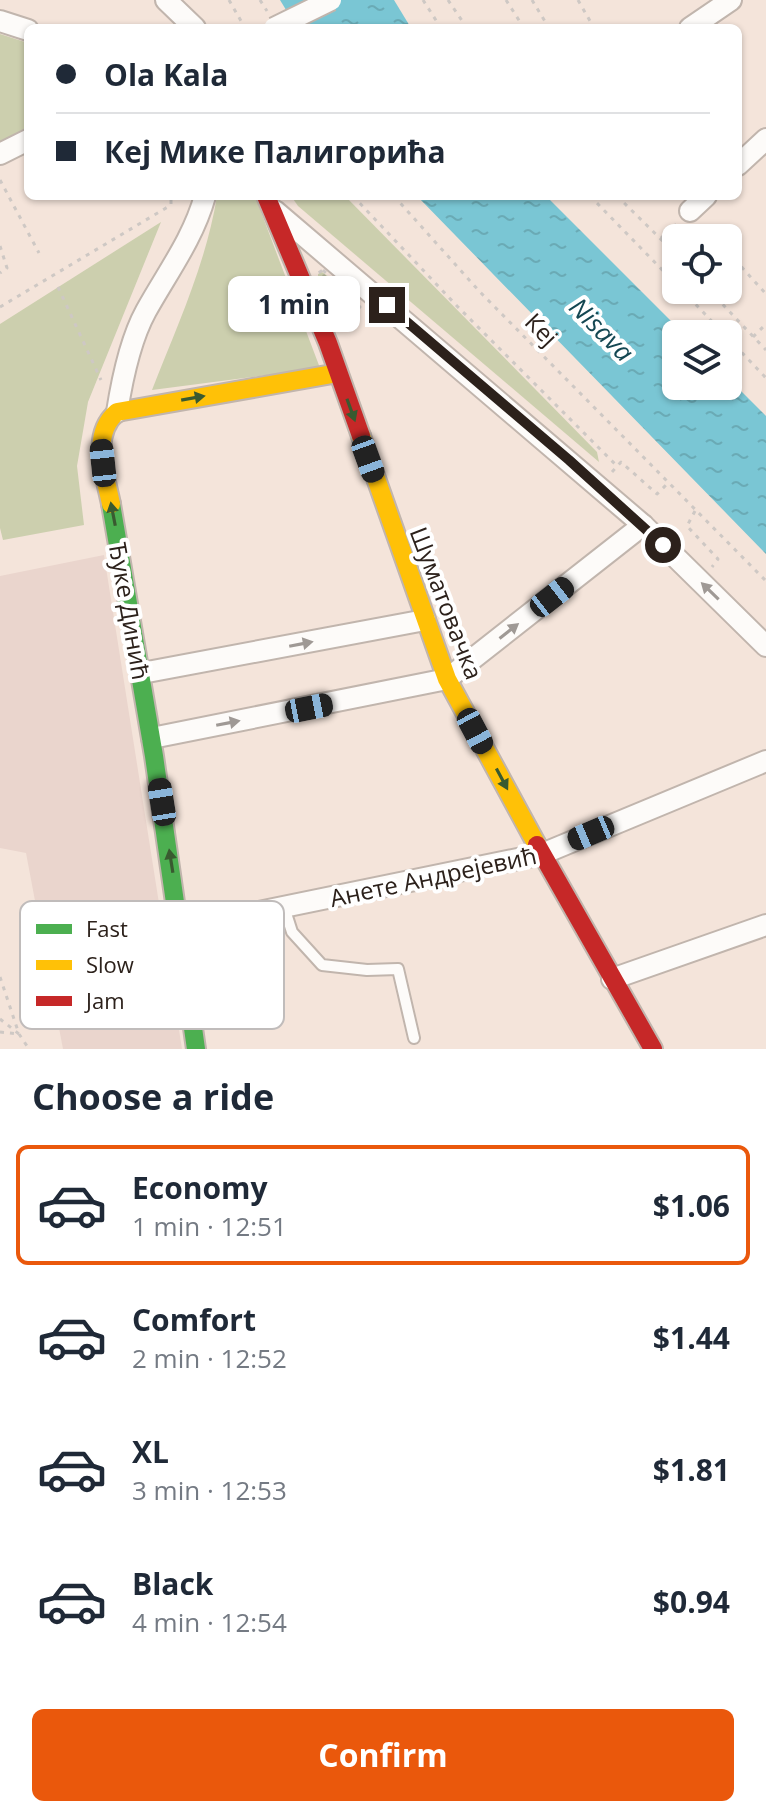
<!DOCTYPE html>
<html lang="en">
<head>
<meta charset="utf-8">
<style>
  :root { --surface:#fff; --page:#f2f2f3; --text:#1f2937; --muted:#747a83; --line:#e0e1e3; --accent:#ea580c }
  body { margin:0; font-family:"Open Sans",sans-serif; background:var(--page); color:var(--text); height:100vh; display:flex; flex-direction:column; font-size:30px; white-space:nowrap }
  * { box-sizing:border-box; margin:0 }
  p { font-size:26px; color:var(--muted) }
  .icon { flex:none; width:44px; height:44px; fill:none; stroke:currentColor; stroke-width:2; stroke-linecap:round; stroke-linejoin:round }
  .map { position:relative; height:1049px; overflow:hidden }
  .details { display:flex; flex-direction:column; background:var(--surface); flex:1 }
  .details>* { flex:none }
  .hud { position:absolute; left:24px; top:24px; width:718px; height:176px; border-radius:12px; box-shadow:0 2px 6px #0004; display:grid; align-content:center; height:176px; padding:0 32px; background:var(--surface) }
  .buttons { position:absolute; left:662px; top:224px; display:grid; gap:16px }
  .buttons a { display:grid; place-items:center; width:80px; height:80px; border-radius:12px; background:var(--surface); box-shadow:0 2px 6px #0004; font-size:40px }
  .end { position:absolute; width:36px; height:36px; margin:-18px; border:10px solid #2c211b; background:#fff; box-shadow:0 0 0 4px #fff }
  .from { border-radius:50% }
  .bubble { position:absolute; height:56px; border-radius:12px; background:var(--surface); box-shadow:0 2px 6px #0004; font-size:26px; font-weight:700; line-height:56px; text-align:center }
  .car { position:absolute; width:24px; height:48px; margin:-24px -12px; border-radius:10px; box-shadow:0 0 6px 2px #0007; background:linear-gradient(#222 24%,#8ab4d8 0 40%,#222 0 76%,#8ab4d8 0 86%,#222 0) }
  .hud b { display:flex; align-items:center; gap:28px; height:76px; font-size:30px }
  .hud b+b { border-top:2px solid var(--line) }
  .hud i { width:20px; height:20px; background:var(--text) }
  ul { padding:0; list-style:none }
  li { display:flex; align-items:center; gap:24px; height:120px; margin:0 16px 12px; padding:0 16px; border:4px solid transparent; border-radius:12px }
  li div { flex:1 }
  li b { display:block; font-size:30px }
  li em { font-style:normal; font-weight:700 }
  li.selected { border-color:var(--accent) }
  li>.icon { width:72px; height:72px; stroke-width:1.5 }
  h2 { padding:0 32px; font-size:36px; line-height:96px }
  .primary-button { display:flex; gap:16px; margin-top:auto; padding:16px 32px }
  .primary-button a { flex:1; height:92px; border-radius:12px; background:var(--accent); color:#fff; font-size:32px; font-weight:700; line-height:92px; text-align:center }
  .map>svg:first-child { display:block }
  .commercial { fill:#ead5cd }
  .grass { fill:url(#grass-dots) }
  .park { fill:#cccfae }
  .water { fill:url(#water-ripples) }
  .lines { fill:none; stroke-linecap:round; stroke-linejoin:round }
  .lane-casing { stroke:#c1b5ad; stroke-width:14 }
  .street-casing { stroke:#c1b5ad; stroke-width:24 }
  .fast-casing { stroke:#c1b5ad; stroke-width:22 }
  .slow-casing { stroke:#c1b5ad; stroke-width:22 }
  .jam-casing { stroke:#c1b5ad; stroke-width:22 }
  .path { stroke:#cec8c4; stroke-width:3; stroke-dasharray:4 6; stroke-linecap:butt }
  .lane { stroke:#fdfbf9; stroke-width:10 }
  .street { stroke:#fdfbf9; stroke-width:20 }
  .fast { stroke:#4caf50; stroke-width:18 }
  .slow { stroke:#ffc107; stroke-width:18 }
  .jam { stroke:#c62828; stroke-width:18 }
  .street-bridge-casing { stroke:#c1b5ad; stroke-width:24; stroke-linecap:butt }
  .street-bridge { stroke:#fdfbf9; stroke-width:20 }
  .oneway { fill:#395a30 }
  .oneway2 { fill:#9f9995 }
  .route { stroke:#2c211b; stroke-width:10 }
  .labels { text-anchor:middle; dominant-baseline:central; stroke-width:8; stroke-linejoin:round; paint-order:stroke }
  .street-label { font-size:24px; fill:#2c211b; stroke:#fff }
  .water-label { font-size:26px; font-style:italic; fill:#144752; stroke:#fff }
  .key { fill:#fff; stroke:#c0bcbb; stroke-width:2 }
  .key-label { font-size:22px; fill:#2c211b }
</style>
</head>
<body>
<div class="map">
<svg width="766" height="1049" viewBox="0 0 766 1049">
  <defs>
    <pattern id="grass-dots" width="8" height="8" patternUnits="userSpaceOnUse" patternTransform="scale(2)"><rect width="8" height="8" fill="#cccfae"/><path d="M2 2h.1M6 6h.1" fill="none" stroke="#afb195" stroke-width="1.8" stroke-linecap="round"/></pattern>
    <pattern id="water-ripples" width="26" height="14" patternUnits="userSpaceOnUse" patternTransform="scale(2)"><rect width="26" height="14" fill="#7ac6d4"/><path d="M2 4q2-2 4 0t4 0M15 11q2-2 4 0t4 0" fill="none" stroke="#6aaab5"/></pattern>
  </defs>
  <rect width="100%" height="100%" fill="#f4e4da"/>
  <path class="commercial" d="M104,555l78,494h-119l-37,-196 -26,-5v-272z"/>
  <path class="grass" d="M322,272l18,13 18,24 -24,12 -16,-37v-10z"/>
  <g class="park">
    <path d="M0,34l28,9v97l-28,14z"/>
    <path d="M217,196h38l65,172 -168,22c25,-64 54,-126 65,-194z"/>
    <path d="M291,196h54l252,256 2,10 -301,-256z"/>
    <path d="M161,222l-73,180 -11,64 7,59 -81,15 -3,-12v-204z"/>
  </g>
  <g class="water">
    <path d="M280,0h114l17,28h-114z"/>
    <path d="M417,196h129l138,138h-8v52h52v-8l38,38v138z"/>
  </g>
  <g class="lines">
    <g class="lane-casing">
      <path id="lane" d="M284,907l8,25 30,33 45,5 31,-1 16,69"/>
    </g>
    <g class="street-casing">
      <g id="street">
        <path d="M166,0l29,28"/>
        <path d="M0,21l28,9"/>
        <path d="M690,28l41,-28"/>
        <path d="M0,154l28,-14"/>
        <path d="M738,165l28,-26"/>
        <path d="M275,211l368,314 123,121"/>
        <path d="M690,211l16,-15"/>
        <path d="M117,412c5,-32 13,-72 29,-101 21,-38 47,-72 59,-115"/>
        <path d="M142,673l283,-53"/>
        <path d="M152,738l295,-59 196,-154"/>
        <path d="M181,928l361,-74 224,-93"/>
        <path d="M612,979l154,-54"/>
      </g>
    </g>
    <g class="fast-casing">
      <path id="fast" d="M111,504l43,252 42,293"/>
    </g>
    <g class="slow-casing">
      <g id="slow">
        <path d="M361,436l86,243 90,166"/>
        <path d="M111,504c-6,-30 -21,-69 6,-92l221,-39"/>
      </g>
    </g>
    <g class="jam-casing">
      <g id="jam">
        <path d="M266,196l62,147 33,93"/>
        <path d="M537,845l116,204"/>
      </g>
    </g>
    <g class="path">
      <path d="M229,0l16,28"/>
      <path d="M260,0l7,11"/>
      <path d="M423,0l18,28"/>
      <path d="M448,0l19,28"/>
      <path d="M506,0l18,28"/>
      <path d="M532,0l17,28"/>
      <path d="M578,0l16,28"/>
      <path d="M0,180l39,73"/>
      <path d="M353,196l104,110 160,160"/>
      <path d="M394,196l86,96 286,289"/>
      <path d="M590,196l86,88"/>
      <path d="M617,196l59,58"/>
      <path d="M704,226l11,12"/>
      <path d="M661,238l15,-14"/>
      <path d="M0,246l7,22 -7,5"/>
      <path d="M728,252l38,42"/>
      <path d="M323,270l37,37 -11,10 -16,7 -17,-44 1,-6z"/>
      <path d="M58,287l43,93"/>
      <path d="M682,290l42,44"/>
      <path d="M709,290l57,60"/>
      <path d="M0,307l171,-102v-9"/>
      <path d="M753,337l13,-13"/>
      <path d="M728,338l38,40"/>
      <path d="M612,472l9,-10 36,32 11,-11"/>
      <path d="M695,511l-8,15 31,33 -6,8"/>
      <path d="M0,977l19,57 10,15"/>
      <path d="M0,1019l19,15"/>
      <path d="M0,1032l19,2"/>
    </g>
    <use href="#lane" class="lane"/>
    <use href="#street" class="street"/>
    <use href="#fast" class="fast"/>
    <use href="#slow" class="slow"/>
    <use href="#jam" class="jam"/>
    <g class="street-bridge-casing">
      <path id="street-bridge" d="M274,28l57,-28"/>
    </g>
    <use href="#street-bridge" class="street-bridge"/>
  </g>
  <defs><path id="oneway-solid" d="M-6-.8H1V-3.2L6.5 0L1 3.2V.8H-6Z" transform="scale(2)"/></defs>
  <g class="oneway">
    <use href="#oneway-solid" transform="translate(193 398) rotate(-10)"/>
    <use href="#oneway-solid" transform="translate(351 410) rotate(70)"/>
    <use href="#oneway-solid" transform="translate(113 514) rotate(-101)"/>
    <use href="#oneway-solid" transform="translate(502 779) rotate(62)"/>
    <use href="#oneway-solid" transform="translate(171 861) rotate(-99)"/>
  </g>
  <g class="oneway2">
    <use href="#oneway-solid" transform="translate(710 591) rotate(-136)"/>
    <use href="#oneway-solid" transform="translate(509 631) rotate(-38)"/>
    <use href="#oneway-solid" transform="translate(301 644) rotate(-11)"/>
    <use href="#oneway-solid" transform="translate(228 723) rotate(-11)"/>
  </g>
  <g class="lines">
    <path class="route" d="M387,305l182,155 94,85"/>
  </g>
  <g class="labels">
    <g class="street-label">
      <text transform="translate(542 329) rotate(46)">Кеј</text>
      <text transform="translate(447 603) rotate(69)">Шуматовачка</text>
      <text transform="translate(130 611) rotate(80)">Ђуке Динић</text>
      <text transform="translate(433 876) rotate(-12)">Анете Андрејевић</text>
    </g>
    <g class="water-label">
      <text transform="translate(602 329) rotate(45)">Nisava</text>
    </g>
  </g>
  <rect x="20" y="901" width="264" height="128" rx="12" class="key"/>
  <rect x="36" y="924" width="36" height="10" fill="#4caf50"/>
  <rect x="36" y="960" width="36" height="10" fill="#ffc107"/>
  <rect x="36" y="996" width="36" height="10" fill="#c62828"/>
  <g class="key-label">
    <text x="86" y="937">Fast</text>
    <text x="86" y="973">Slow</text>
    <text x="86" y="1009">Jam</text>
  </g>
</svg>
<div class="buttons">
<a><svg class="icon" aria-label="locate" viewBox="0 0 24 24"><circle cx="12" cy="12" r="6"/><path d="M12 2v4M12 18v4M2 12h4M18 12h4"/></svg></a>
<a><svg class="icon" aria-label="layers" viewBox="0 0 24 24"><path d="M12 4l9 5-9 5-9-5zM3 14l9 5 9-5"/></svg></a>
</div>
<i class="end from" style="left:663px;top:545px"></i>
<i class="end" style="left:387px;top:305px"></i>
<div class="bubble" style="left:228px;top:276px;width:132px">1 min</div>
<i class="car" style="left:368px;top:459px;rotate:160deg"></i>
<i class="car" style="left:103px;top:463px;rotate:354deg"></i>
<i class="car" style="left:552px;top:597px;rotate:52deg"></i>
<i class="car" style="left:309px;top:708px;rotate:79deg"></i>
<i class="car" style="left:475px;top:731px;rotate:152deg"></i>
<i class="car" style="left:162px;top:802px;rotate:351deg"></i>
<i class="car" style="left:591px;top:833px;rotate:247deg"></i>
<div class="hud">
<b><i class="from"></i>Ola Kala</b>
<b><i></i>Кеј Мике Палигорића</b>
</div>
</div>
<section class="details">
<h2>Choose a ride</h2>
<ul>
<li class="selected"><svg class="icon" aria-label="car" viewBox="0 0 24 24"><path d="M5 17H2v-5l4-1 3-4h7l3 4 3 1v5h-3M9 17h6M6 11h13"/><circle cx="7" cy="17" r="2"/><circle cx="17" cy="17" r="2"/></svg><div><b>Economy</b><p>1 min · 12:51</p></div><em>$1.06</em></li>
<li><svg class="icon" aria-label="car" viewBox="0 0 24 24"><path d="M5 17H2v-5l4-1 3-4h7l3 4 3 1v5h-3M9 17h6M6 11h13"/><circle cx="7" cy="17" r="2"/><circle cx="17" cy="17" r="2"/></svg><div><b>Comfort</b><p>2 min · 12:52</p></div><em>$1.44</em></li>
<li><svg class="icon" aria-label="car" viewBox="0 0 24 24"><path d="M5 17H2v-5l4-1 3-4h7l3 4 3 1v5h-3M9 17h6M6 11h13"/><circle cx="7" cy="17" r="2"/><circle cx="17" cy="17" r="2"/></svg><div><b>XL</b><p>3 min · 12:53</p></div><em>$1.81</em></li>
<li><svg class="icon" aria-label="car" viewBox="0 0 24 24"><path d="M5 17H2v-5l4-1 3-4h7l3 4 3 1v5h-3M9 17h6M6 11h13"/><circle cx="7" cy="17" r="2"/><circle cx="17" cy="17" r="2"/></svg><div><b>Black</b><p>4 min · 12:54</p></div><em>$0.94</em></li>
</ul>
<div class="primary-button"><a>Confirm</a></div>
</section>
</body>
</html>
